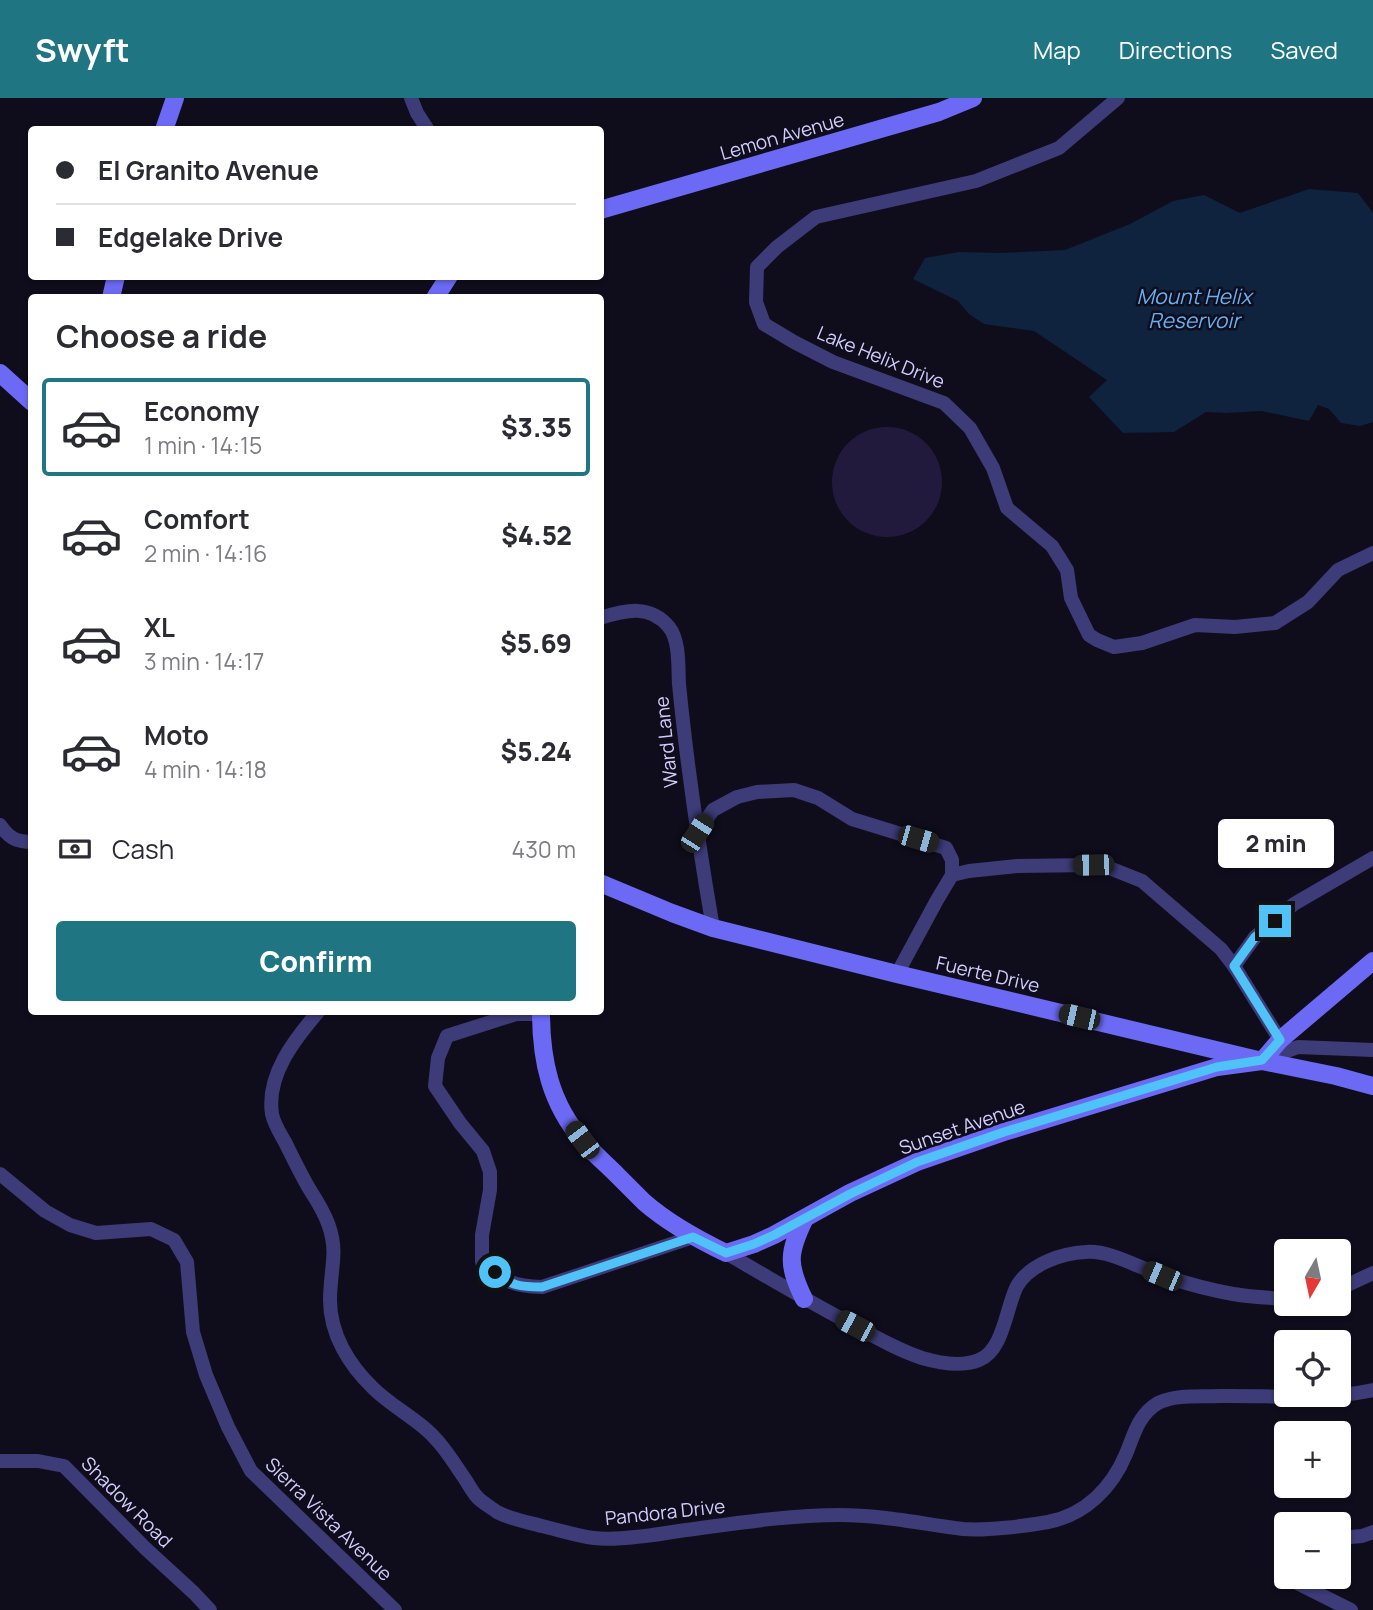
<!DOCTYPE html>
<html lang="en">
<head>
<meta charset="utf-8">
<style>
  :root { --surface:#fff; --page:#f7f7f7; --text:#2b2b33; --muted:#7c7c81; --line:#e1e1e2; --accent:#1f7582 }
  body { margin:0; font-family:Manrope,sans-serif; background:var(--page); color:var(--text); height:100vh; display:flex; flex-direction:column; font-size:26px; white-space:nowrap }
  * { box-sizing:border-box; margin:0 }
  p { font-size:23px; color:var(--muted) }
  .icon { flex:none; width:38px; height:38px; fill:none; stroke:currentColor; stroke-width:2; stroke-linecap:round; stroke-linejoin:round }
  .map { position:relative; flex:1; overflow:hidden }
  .drawer { position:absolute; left:28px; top:196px; width:576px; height:721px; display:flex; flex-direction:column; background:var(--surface); border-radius:7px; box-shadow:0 2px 5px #0004 }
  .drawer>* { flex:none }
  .guide { position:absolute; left:28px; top:28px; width:576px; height:154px; border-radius:7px; box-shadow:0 2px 5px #0004; display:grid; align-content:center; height:154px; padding:0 28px; background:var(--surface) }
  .needle { width:46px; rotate:189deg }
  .buttons { position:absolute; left:1274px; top:1141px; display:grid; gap:14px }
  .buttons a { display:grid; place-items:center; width:77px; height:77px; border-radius:7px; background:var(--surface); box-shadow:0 2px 5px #0004; font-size:35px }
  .end { position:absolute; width:32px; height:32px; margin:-16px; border:9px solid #4fc3f7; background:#111; box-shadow:0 0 0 4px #111 }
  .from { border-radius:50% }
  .bubble { position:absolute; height:49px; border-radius:7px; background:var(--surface); box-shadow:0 2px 5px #0004; font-size:23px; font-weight:800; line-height:49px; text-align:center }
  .car { position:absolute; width:21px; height:42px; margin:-21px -10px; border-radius:9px; box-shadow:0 0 5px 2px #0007; background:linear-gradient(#222 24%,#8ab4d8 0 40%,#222 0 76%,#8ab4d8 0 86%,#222 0) }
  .guide b { display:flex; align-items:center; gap:24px; height:66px; font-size:26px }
  .guide b+b { border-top:2px solid var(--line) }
  .guide i { width:18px; height:18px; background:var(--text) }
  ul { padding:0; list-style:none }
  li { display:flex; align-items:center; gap:21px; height:98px; margin:0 14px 10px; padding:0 14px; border:4px solid transparent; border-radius:7px }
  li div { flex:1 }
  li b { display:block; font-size:26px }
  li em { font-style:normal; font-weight:800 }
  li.on { border-color:var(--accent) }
  li>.icon { width:63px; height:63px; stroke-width:1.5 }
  h2 { padding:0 28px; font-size:32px; line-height:84px }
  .pay { display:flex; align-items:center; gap:18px; height:77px; padding:0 28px; font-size:26px }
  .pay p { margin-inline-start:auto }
  .cta { display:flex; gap:14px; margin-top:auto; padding:14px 28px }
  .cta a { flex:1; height:80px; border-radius:7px; background:var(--accent); color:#fff; font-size:28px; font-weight:800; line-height:80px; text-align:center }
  header { display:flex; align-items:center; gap:42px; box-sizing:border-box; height:98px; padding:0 35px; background:var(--accent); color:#fff }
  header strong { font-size:33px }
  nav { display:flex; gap:38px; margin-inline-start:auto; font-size:24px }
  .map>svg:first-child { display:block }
  .water { fill:#0f223e }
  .building { fill:#211a3c }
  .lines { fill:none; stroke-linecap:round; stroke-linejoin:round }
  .street { stroke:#3d3b78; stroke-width:14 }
  .secondary { stroke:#6c6af4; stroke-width:18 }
  .route { stroke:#4fc3f7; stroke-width:9 }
  .labels { text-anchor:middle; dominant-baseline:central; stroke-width:5; stroke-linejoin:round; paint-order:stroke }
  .street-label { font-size:19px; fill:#d1ccfb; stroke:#0f0d1c }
  .water-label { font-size:21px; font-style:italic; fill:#62b1f3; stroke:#0f0d1c }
</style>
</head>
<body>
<header>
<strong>Swyft</strong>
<nav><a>Map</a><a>Directions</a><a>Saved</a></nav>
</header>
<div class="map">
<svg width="1373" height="1512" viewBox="0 0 1373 1512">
  <rect width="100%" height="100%" fill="#0f0d1c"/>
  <path class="water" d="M1309,91l49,4 15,20v209l-13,4 -19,-3 -12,-14 -11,-4 -9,16 -47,-10 -36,2 -20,-1 -32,20 -51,1 -34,-36 18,-17 -73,-49 -50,-7 -15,-10 -11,-13 -45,-22 12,-21 34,-6 40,1 66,-3 65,-26 43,-23 31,-6 36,18z"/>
  <circle class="building" cx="887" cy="384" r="55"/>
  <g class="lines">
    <g class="street">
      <path d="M411,0l6,15 11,17"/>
      <path d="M1118,0l-59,50 -83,33 -160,36 -39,30 -20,20 -1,35 8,22 30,18 39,20 111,41 26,25 23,40 14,40 45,38 15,24 4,28 18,37 8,5 17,7 28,-4 53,-18 40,2 40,-4 33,-21 30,-32 35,-17"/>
      <path d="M600,520c26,-8 50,-14 69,9 11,14 9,40 10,57 8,82 20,163 34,244"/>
      <path d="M0,727c9,13 16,17 32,17"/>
      <path d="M697,735l16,-23 24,-13 20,-5 37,-2 24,8 34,21 94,29 6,12v15"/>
      <path d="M952,777l17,-4 48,-5 76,-1 19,4 30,12 79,68 13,17 46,74"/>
      <path d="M1234,868l21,-29 39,-33 79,-46"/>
      <path d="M897,876l40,-74 15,-25"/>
      <path d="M318,914c-23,27 -52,63 -46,102 2,10 8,19 13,28 8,16 16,33 25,48 15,23 26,44 23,71 -1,13 -3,26 -3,39 0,34 19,65 43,88 14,14 33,25 49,38 18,14 30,34 43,53 4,6 8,14 13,19 5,5 14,10 19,14 13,7 30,10 45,14 17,4 35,10 52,12 24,3 61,-3 85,-7 53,-7 107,-16 161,-16 41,0 83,9 123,14 22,2 63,-3 85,-7 37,-7 64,-34 78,-68 8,-19 12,-39 32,-51 18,-9 42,-6 61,-7 52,-1 103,5 154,-6"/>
      <path d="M542,916h-26l-69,22 -9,22 -3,28 25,37 23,28 7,21v18l-8,45v27c24,19 28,24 60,25l151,-50"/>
      <path d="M1263,962l35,-13 75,3"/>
      <path d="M0,1076l45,37 25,14 26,8 55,-4 23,11 13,22 6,70 13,43 22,52 23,44 144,139"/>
      <path d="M726,1155c43,25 85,50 129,73 22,12 43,24 67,32 17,5 40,9 57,2 25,-10 27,-53 38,-74 13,-22 45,-33 69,-34 26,-2 56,18 81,25 21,7 44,13 66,17 18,3 36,4 53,5"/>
      <path d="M1339,1191l34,-16"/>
      <path d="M0,1363h38l26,5 81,82 49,45 16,17"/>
      <path d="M1339,1440l23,-2 11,-4"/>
      <path d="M1290,1479l9,7 52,26"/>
    </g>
    <g class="secondary">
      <path d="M164,32l11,-32"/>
      <path d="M600,112l339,-98 34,-14"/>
      <path d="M111,200l5,-22"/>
      <path d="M435,200l14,-22"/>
      <path d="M0,275l32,29"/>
      <path d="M600,785l72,30 41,15 184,46 365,87 74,15 37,10"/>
      <path d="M541,914c0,48 9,91 42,129 10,12 23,23 34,34 9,9 18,18 27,27 24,21 53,37 82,51l28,-9 20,-9 76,-42 67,-31 87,-30 213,-65 45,-6 18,-21 93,-79"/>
      <path d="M804,1201c-17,-35 -16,-46 1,-81"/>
    </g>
  </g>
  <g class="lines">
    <path class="route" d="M495,1174c17,14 25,15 47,15l151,-50 33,16 28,-9 20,-9 76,-41 67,-32 87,-30 213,-65 45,-7 18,-20 -46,-74 21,-29 20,-16"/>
  </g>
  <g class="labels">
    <g class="street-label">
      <text transform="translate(782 38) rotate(-16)">Lemon Avenue</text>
      <text transform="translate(881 259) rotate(22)">Lake Helix Drive</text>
      <text transform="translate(666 644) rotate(-96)">Ward Lane</text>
      <text transform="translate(988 876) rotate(13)">Fuerte Drive</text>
      <text transform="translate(962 1029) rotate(-19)">Sunset Avenue</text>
      <text transform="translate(127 1404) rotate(45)">Shadow Road</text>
      <text transform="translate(665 1414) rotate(-6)">Pandora Drive</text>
      <text transform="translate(329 1421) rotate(44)">Sierra Vista Avenue</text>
    </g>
    <g class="water-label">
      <text x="1194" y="198">Mount Helix<tspan x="1194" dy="24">Reservoir</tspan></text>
    </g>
  </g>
</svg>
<div class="buttons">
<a><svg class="needle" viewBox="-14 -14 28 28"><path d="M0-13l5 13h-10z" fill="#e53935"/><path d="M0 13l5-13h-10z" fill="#7c7c81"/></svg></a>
<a><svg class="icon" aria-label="locate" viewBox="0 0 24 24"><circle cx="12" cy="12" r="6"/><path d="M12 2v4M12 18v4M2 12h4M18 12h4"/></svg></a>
<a>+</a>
<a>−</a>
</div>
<i class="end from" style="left:495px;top:1174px"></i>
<i class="end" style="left:1275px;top:823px"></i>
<div class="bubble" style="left:1218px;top:721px;width:116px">2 min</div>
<i class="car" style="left:697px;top:735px;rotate:33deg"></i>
<i class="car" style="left:918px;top:741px;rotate:106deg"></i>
<i class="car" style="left:1093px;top:767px;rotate:269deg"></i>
<i class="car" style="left:1079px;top:919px;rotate:283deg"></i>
<i class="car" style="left:582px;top:1042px;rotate:323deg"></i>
<i class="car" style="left:1162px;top:1178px;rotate:293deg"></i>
<i class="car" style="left:855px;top:1228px;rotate:298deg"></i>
<div class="guide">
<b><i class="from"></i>El Granito Avenue</b>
<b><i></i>Edgelake Drive</b>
</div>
<section class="drawer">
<h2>Choose a ride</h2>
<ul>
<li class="on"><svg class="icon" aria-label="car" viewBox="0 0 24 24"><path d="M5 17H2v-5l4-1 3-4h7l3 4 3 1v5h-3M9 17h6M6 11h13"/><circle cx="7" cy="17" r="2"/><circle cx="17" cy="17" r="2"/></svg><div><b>Economy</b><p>1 min · 14:15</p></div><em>$3.35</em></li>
<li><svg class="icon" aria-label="car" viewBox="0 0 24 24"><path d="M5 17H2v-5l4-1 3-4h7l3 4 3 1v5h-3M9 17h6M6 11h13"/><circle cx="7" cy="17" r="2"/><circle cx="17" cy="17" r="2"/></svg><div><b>Comfort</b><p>2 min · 14:16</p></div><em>$4.52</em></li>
<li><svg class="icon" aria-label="car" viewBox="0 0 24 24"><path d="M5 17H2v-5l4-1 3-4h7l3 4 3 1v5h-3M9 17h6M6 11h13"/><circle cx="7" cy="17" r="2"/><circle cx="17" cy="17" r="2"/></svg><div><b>XL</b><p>3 min · 14:17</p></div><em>$5.69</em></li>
<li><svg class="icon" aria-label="car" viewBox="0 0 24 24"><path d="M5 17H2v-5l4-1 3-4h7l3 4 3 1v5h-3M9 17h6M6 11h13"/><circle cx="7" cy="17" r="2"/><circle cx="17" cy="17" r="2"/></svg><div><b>Moto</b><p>4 min · 14:18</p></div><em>$5.24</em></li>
</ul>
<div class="pay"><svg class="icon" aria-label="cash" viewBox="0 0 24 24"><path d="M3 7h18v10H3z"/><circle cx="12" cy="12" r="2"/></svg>Cash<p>430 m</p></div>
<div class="cta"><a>Confirm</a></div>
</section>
</div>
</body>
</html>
